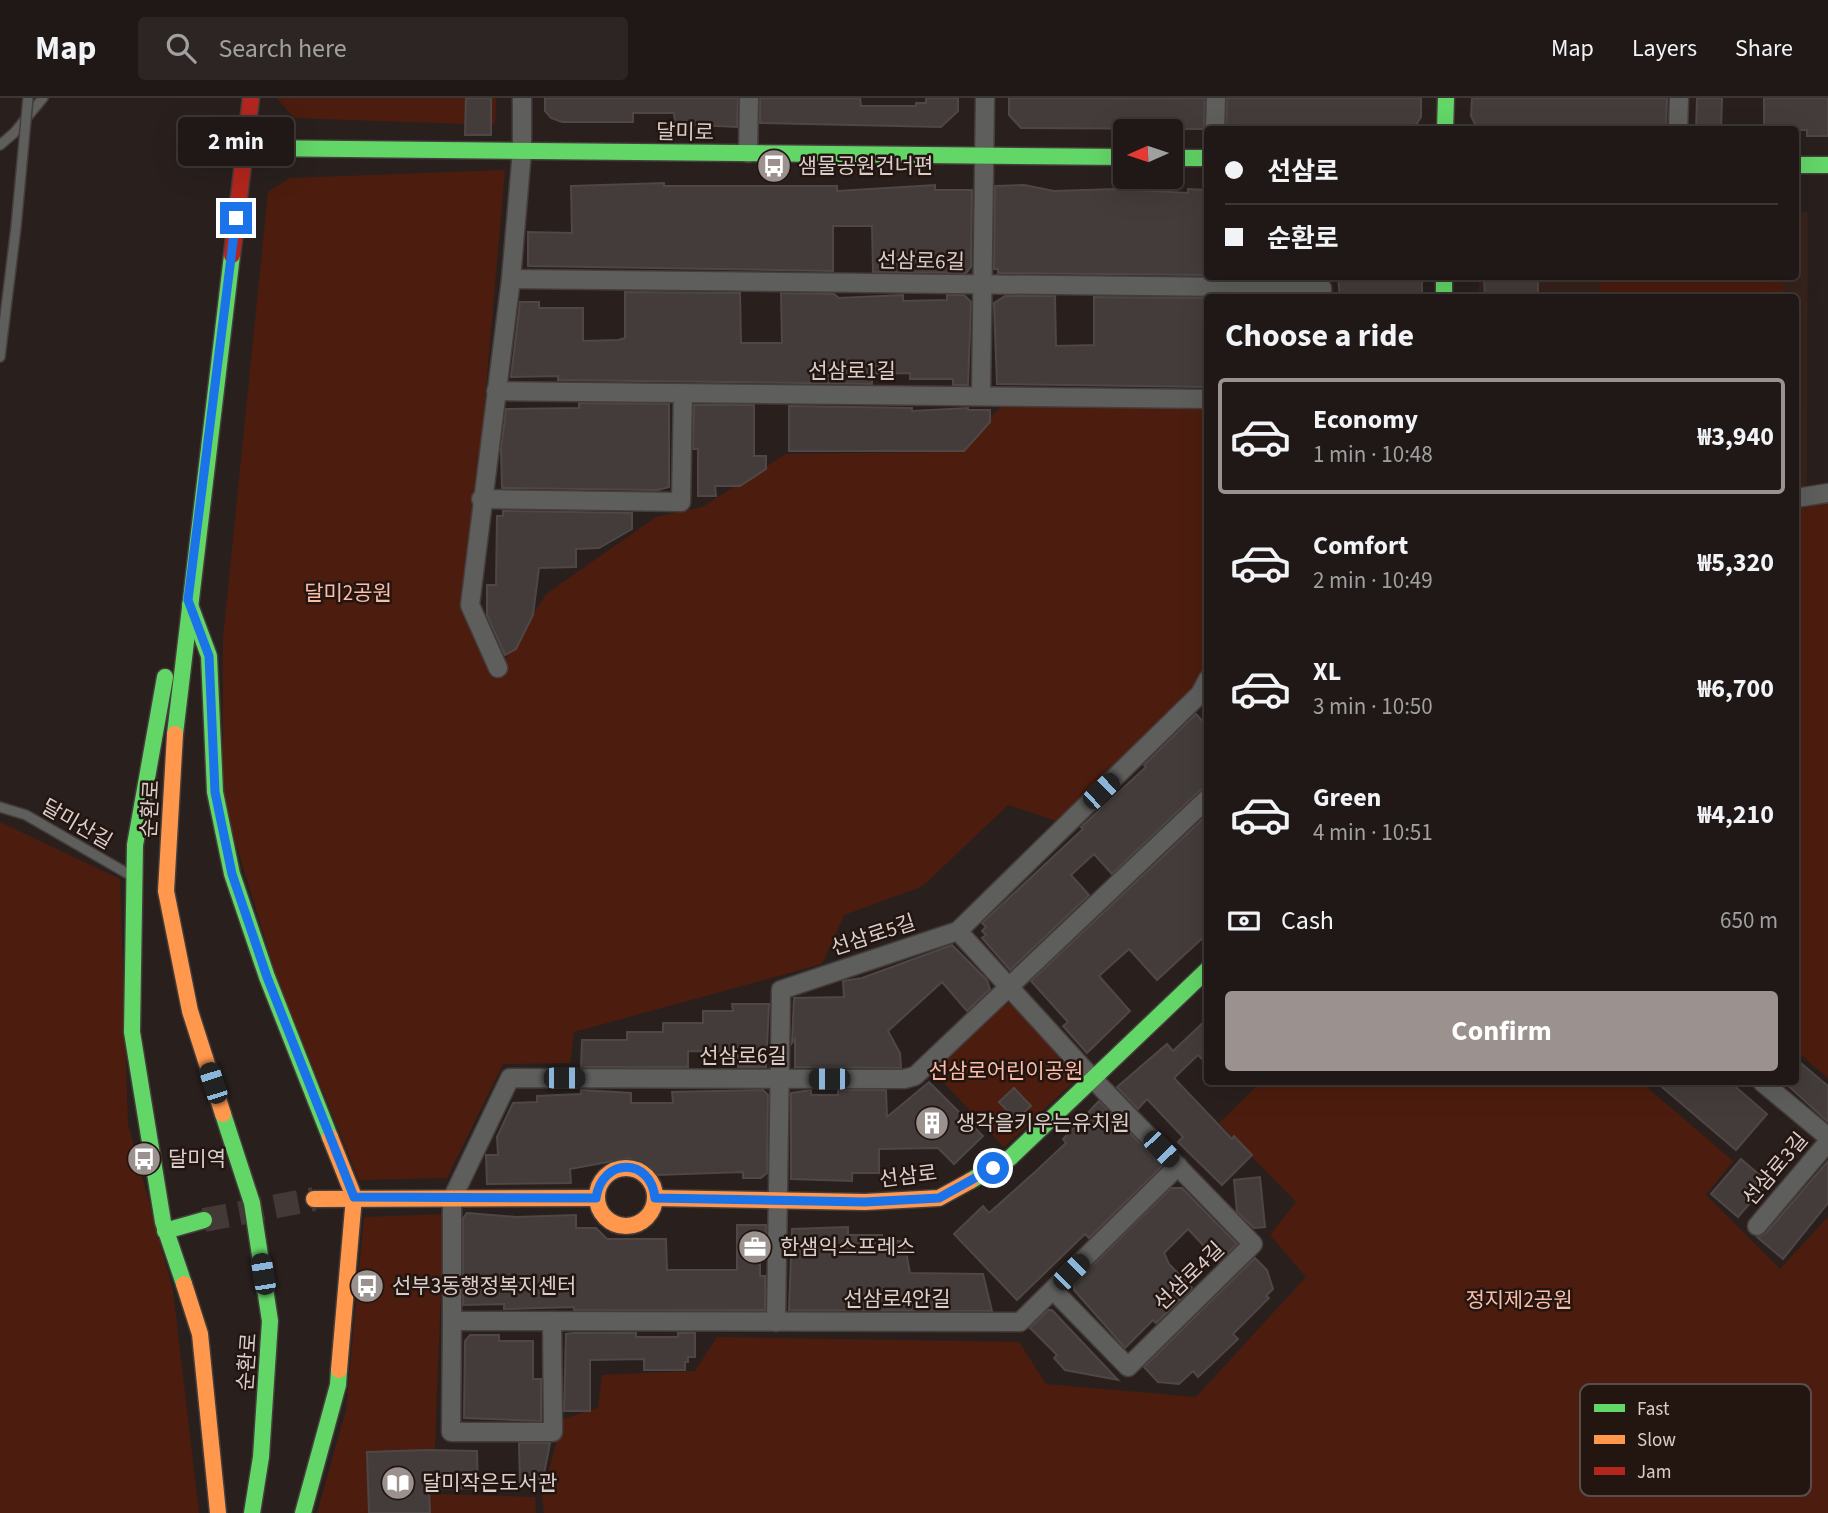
<!DOCTYPE html>
<html lang="en">
<head>
<meta charset="utf-8">
<style>
  :root { --surface:#1f1816; --page:#2c2523; --text:#f1f3f6; --muted:#a1a0a1; --line:#3c3735; --accent:#9b918e }
  body { margin:0; font-family:"Source Sans 3","Noto Sans KR",sans-serif; background:var(--page); color:var(--text); height:100vh; display:flex; flex-direction:column; font-size:26px; white-space:nowrap }
  * { box-sizing:border-box; margin:0 }
  p { font-size:23px; color:var(--muted) }
  .icon { flex:none; width:38px; height:38px; fill:none; stroke:currentColor; stroke-width:2; stroke-linecap:round; stroke-linejoin:round }
  .map { position:relative; flex:1; overflow:hidden }
  .side { position:absolute; left:1204px; top:196px; width:595px; height:791px; display:flex; flex-direction:column; background:var(--surface); border-radius:7px; box-shadow:0 7px 28px #0002,0 0 0 2px var(--line) }
  .side>* { flex:none }
  .banner { position:absolute; left:1204px; top:28px; width:595px; height:154px; border-radius:7px; box-shadow:0 7px 28px #0002,0 0 0 2px var(--line); display:grid; align-content:center; height:154px; padding:0 21px; background:var(--surface) }
  .needle { width:46px; rotate:267deg }
  .controls { position:absolute; left:1113px; top:21px; display:grid; gap:14px }
  .controls a { display:grid; place-items:center; width:70px; height:70px; border-radius:7px; background:var(--surface); box-shadow:0 7px 28px #0002,0 0 0 2px var(--line); font-size:35px }
  .end { position:absolute; width:32px; height:32px; margin:-16px; border:9px solid #1a73e8; background:#fff; box-shadow:0 0 0 4px #fff }
  .from { border-radius:50% }
  .bubble { position:absolute; height:49px; border-radius:7px; background:var(--surface); box-shadow:0 7px 28px #0002,0 0 0 2px var(--line); font-size:23px; font-weight:700; line-height:49px; text-align:center }
  .car { position:absolute; width:21px; height:42px; margin:-21px -10px; border-radius:9px; box-shadow:0 0 5px 2px #0007; background:linear-gradient(#222 24%,#8ab4d8 0 40%,#222 0 76%,#8ab4d8 0 86%,#222 0) }
  .banner b { display:flex; align-items:center; gap:24px; height:66px; font-size:26px }
  .banner b+b { border-top:2px solid var(--line) }
  .banner i { width:18px; height:18px; background:var(--text) }
  ul { padding:0; list-style:none }
  li { display:flex; align-items:center; gap:21px; height:116px; margin:0 14px 10px; padding:0 7px; border:4px solid transparent; border-radius:7px }
  li div { flex:1 }
  li b { display:block; font-size:26px }
  li em { font-style:normal; font-weight:700 }
  li.current { border-color:var(--accent) }
  li>.icon { width:63px; height:63px; stroke-width:1.5 }
  h2 { padding:0 21px; font-size:32px; line-height:84px }
  .pay { display:flex; align-items:center; gap:18px; height:77px; padding:0 21px; font-size:26px }
  .pay p { margin-inline-start:auto }
  .cta { display:flex; gap:14px; margin-top:auto; padding:14px 21px }
  .cta a { flex:1; height:80px; border-radius:7px; background:var(--accent); color:#fff; font-size:28px; font-weight:700; line-height:80px; text-align:center }
  header { display:flex; align-items:center; gap:42px; box-sizing:border-box; height:98px; padding:0 35px; background:var(--surface); border-bottom:2px solid var(--line) }
  header strong { font-size:33px }
  nav { display:flex; gap:38px; margin-inline-start:auto; font-size:24px }
  .search { width:490px; height:63px; background:var(--page); display:flex; align-items:center; gap:18px; box-sizing:border-box; padding:0 24px; border-radius:7px; color:var(--muted); font-size:26px }
  .map>svg:first-child { display:block }
  .built { fill:#37231c }
  .green { fill:#4c1d0e }
  .building { fill:#433c3a; stroke:#4e4745; stroke-width:2 }
  .lines { fill:none; stroke-linecap:round; stroke-linejoin:round }
  .secondary-tunnel { stroke:#433a38; stroke-width:24; stroke-dasharray:24 12; stroke-linecap:butt }
  .lane-casing { stroke:#443d3b; stroke-width:12 }
  .street-casing { stroke:#443d3b; stroke-width:21 }
  .fast-casing { stroke:#443d3b; stroke-width:19 }
  .slow-casing { stroke:#443d3b; stroke-width:19 }
  .jam-casing { stroke:#443d3b; stroke-width:19 }
  .lane { stroke:#5e5e5d; stroke-width:9 }
  .street { stroke:#5e5e5d; stroke-width:18 }
  .fast { stroke:#63d668; stroke-width:16 }
  .slow { stroke:#ff974d; stroke-width:16 }
  .jam { stroke:#b3261e; stroke-width:16 }
  .lane-bridge-casing { stroke:#443d3b; stroke-width:12; stroke-linecap:butt }
  .lane-bridge { stroke:#5e5e5d; stroke-width:9 }
  .route { stroke:#1a73e8; stroke-width:9 }
  .labels { text-anchor:middle; dominant-baseline:central; stroke-width:5; stroke-linejoin:round; paint-order:stroke }
  .street-label { font-size:21px; fill:#d9cecb; stroke:#231510 }
  .poi-label { font-size:21px; fill:#d9cecb; stroke:#231510; text-anchor:start }
  .park-label { font-size:21px; fill:#fcbca8; stroke:#231510 }
  .key { fill:#231510; stroke:#5a4c48; stroke-width:2 }
  .key-label { font-size:19px; fill:#d9cecb }
</style>
</head>
<body>
<header>
<strong>Map</strong>
<div class="search"><svg class="icon" aria-label="search" viewBox="0 0 24 24"><circle cx="10" cy="10" r="6"/><path d="M15 15l6 6"/></svg>Search here</div>
<nav><a>Map</a><a>Layers</a><a>Share</a></nav>
</header>
<div class="map">
<svg width="1828" height="1415" viewBox="0 0 1828 1415">
  <rect width="100%" height="100%" fill="#29201e"/>
  <path class="built" d="M1796,113l12,1 -1,284h-11v-198h-317v-21l317,-1z"/>
  <g class="green">
    <path d="M277,0h219l-1,27 -201,-7z"/>
    <path d="M505,72l-38,437 30,66 49,-79 110,-77 46,-10 84,-53 161,-2 57,-47 203,1 1,260 -8,17 -140,139 -52,-17 -85,81 -79,29 -22,49 -248,68 -4,31 -67,1 -56,114 -88,2 -81,-199 -55,-180v-163l45,-446 22,-14z"/>
    <path d="M1601,179h183l-1,20h-183z"/>
    <path d="M1828,400v580l-32,-27v-547z"/>
    <path d="M0,724l120,57 8,245 45,167 26,222h-199z"/>
    <path d="M1010,905l11,4 62,66 -79,74 -72,-77 66,-63z"/>
    <path d="M1261,984h380l92,79 -27,34 74,74 48,-52v296h-1284l-2,-18 21,-76 35,-11 4,-33 93,-4 22,-34 302,5 27,42 150,13 110,-120 -36,-42 26,-33 -77,-79z"/>
    <path d="M444,1116l-11,280 102,3 1,16h-219l29,-103 18,-193z"/>
  </g>
  <g class="building">
    <path d="M466,0h25v37h-26z"/>
    <path d="M545,0h193l-1,25v4l-62,-3 -1,-11h-41v9h-71l-11,-4 -6,-7z"/>
    <path d="M760,0h100l1,8h55v-3h10v-5h32v13l-17,16 -181,-4z"/>
    <path d="M1009,0h196l-1,31 -183,-1 -12,-13z"/>
    <path d="M1227,0h194v19l-8,13h-187z"/>
    <path d="M1472,0h195l-1,32h-188l-7,-14z"/>
    <path d="M1697,0h25l-1,32h-25z"/>
    <path d="M1764,0h64v38h-21v-6h-43z"/>
    <path d="M664,85v3h173v5l98,-6v5h37l-1,77 -5,6 -93,-1 -1,-46h-39v45l-305,-5v-34l44,1 -1,-47z"/>
    <path d="M1024,87l30,6 62,-2 72,4v-4l20,1v85l-210,-2v-4h-4l1,-83z"/>
    <path d="M1338,178h84v17h-47v5h-35z"/>
    <path d="M1484,178h54v22h-53z"/>
    <path d="M625,194l115,1 1,50h41l-1,-50 53,1 5,4 64,-3v6l44,-1v-5h17l7,7 -3,83h-15v-6h-43v-6l-38,1v10l-314,-4v-4l-47,1 9,-75h19v6h44v33l35,-1 7,-2z"/>
    <path d="M1005,198h50l1,50 38,-1v-48l114,1v89l-211,-3 -3,-81z"/>
    <path d="M579,305l90,1v83l-11,3 -156,-2 -1,-39 5,-40 73,-1z"/>
    <path d="M694,307h60v51h12v13l-26,17h-25l1,10h-18v-47h-5z"/>
    <path d="M789,308l123,2v3l56,-3v2h22v12l-26,29h-175z"/>
    <path d="M503,413l129,2v16l-33,19 -23,1v18l-37,1 -6,47 -17,34 -11,6 -18,-40v-30h9l1,-69h6z"/>
    <path d="M1196,616l12,13v60l-8,3 -88,84 -18,-20 -23,21 18,20 -79,75 -28,-32 4,-3 -4,-4 4,-4 -4,-4 101,-94 -2,-2 65,-60 -2,-2z"/>
    <path d="M1208,716v119l-51,47 -28,-31 -30,27 31,35 -43,42 -24,-27 5,-4 -37,-41z"/>
    <path d="M952,847l35,35 3,9 -23,22 -25,-29 -54,49 12,22 1,15 -106,-1v-28l-3,4 2,-45 50,-1 -1,-16 19,-3z"/>
    <path d="M732,906h37l-3,63h-28v-15l-50,-1v16h-107l1,-27h45v-8h36v-9h40v-12h30z"/>
    <path d="M1208,920v47l-10,-10 -24,23 58,61 2,-3 18,19 -30,30 -44,-43 5,-5 -36,-38 -9,10 -21,-22 50,-43 6,7z"/>
    <path d="M1796,961l32,27v36l-44,-40h12z"/>
    <path d="M929,984l54,54 -29,28 -16,-16 -59,1v24h-27v8l-61,-2v-86l20,-3v5h27v-5h48l1,27z"/>
    <path d="M1656,984h74l37,32 -31,36z"/>
    <path d="M1014,990l17,18 -15,14 -17,-18z"/>
    <path d="M581,992l50,3v10h42l-1,-11 91,-2 5,5 -1,78 -6,5h-18v-6l-86,3 -5,-2v-4l-23,-11 -59,11 1,14 -84,1 -1,-29h12l-1,-18 16,-34 24,-1v-6l44,-2z"/>
    <path d="M1099,1003l63,65 -73,72 -4,-4 -68,66 -63,-66 29,-28 6,7 46,-41 31,-29 -3,-4z"/>
    <path d="M1741,1061l27,23 -30,35 -27,-23z"/>
    <path d="M1828,1063v42l-45,56 -26,-22 9,-4z"/>
    <path d="M1260,1079l5,50 -11,1 -17,-16 -3,-32z"/>
    <path d="M1171,1090h11l55,56 -18,18 -31,-33 -24,24 5,11 23,24 -36,35 -3,-3 -28,28 -51,-58v-6z"/>
    <path d="M467,1115l49,4 60,-2v13h20l11,11h59l1,31h70v-45h29v16h-6v35h5v34h-191v-3l-70,2v-5l-41,1v-87z"/>
    <path d="M848,1129v8h34v6h22l6,32 73,1 9,37 -203,-1 3,-81z"/>
    <path d="M1255,1160l12,12 6,19 -7,7 3,2 -36,36 5,5 -40,38 -5,-6 -14,13 -21,-2 -14,-15z"/>
    <path d="M1048,1212h4l66,70 -53,-10 -11,-12 3,-3 -27,-27z"/>
    <path d="M574,1235h62v4h42v-4h17v24h-7v5h-3v8h-41v-11l-54,1v51h-26l2,-77z"/>
    <path d="M470,1237h29v6h34v38h8v42l-77,-3 1,-77z"/>
    <path d="M519,1345h31l-8,41h-22z"/>
    <path d="M427,1352l50,1 1,37 -49,1 1,24h-61l-2,-61z"/>
  </g>
  <g class="lines">
    <path class="secondary-tunnel" d="M204,1122l110,-21"/>
    <g class="lane-casing">
      <g id="lane">
        <path d="M0,47l14,-12 29,-35"/>
        <path d="M0,259l16,-130"/>
        <path d="M0,709l26,8 104,60"/>
      </g>
    </g>
    <g class="street-casing">
      <g id="street">
        <path d="M1215,32l1,-32"/>
        <path d="M1678,32l1,-32"/>
        <path d="M748,55l1,-55"/>
        <path d="M511,181l811,9v10"/>
        <path d="M496,293l712,8"/>
        <path d="M981,297l4,-297"/>
        <path d="M1796,400l32,-5"/>
        <path d="M481,401l200,3 2,-109"/>
        <path d="M498,570l-28,-63 41,-326 11,-128v-53"/>
        <path d="M958,833l135,148 160,165 -125,123 -75,-77"/>
        <path d="M1762,984l66,55"/>
        <path d="M1178,1068l-158,156 -568,-1v-122l58,-121 394,1 11,-3 293,-278"/>
        <path d="M1757,1128l71,-84"/>
        <path d="M452,1223l-1,111h102l-1,-111"/>
        <path d="M776,1224l5,-332 177,-59 242,-237 8,-15"/>
      </g>
    </g>
    <g class="fast-casing">
      <g id="fast">
        <path d="M1445,32l1,-32"/>
        <path d="M245,50l880,9"/>
        <path d="M1171,60h37"/>
        <path d="M1796,67h32"/>
        <path d="M1444,178v22"/>
        <path d="M190,507l19,51 6,136 17,82 35,103 63,160"/>
        <path d="M165,579l-30,168 -3,187 31,190 21,62"/>
        <path d="M175,636l57,-479"/>
        <path d="M223,1016l29,89 18,118 -9,136 -9,56"/>
        <path d="M970,1083l40,-23 198,-189"/>
        <path d="M165,1133l39,-11"/>
        <path d="M303,1415l35,-128 1,-15"/>
      </g>
    </g>
    <g class="slow-casing">
      <g id="slow">
        <path d="M175,636l-9,157 24,120 33,103"/>
        <path d="M330,1039l24,60 -15,173"/>
        <circle cx="626" cy="1099" r="29"/>
        <path d="M655,1100l210,4 74,-4 31,-17"/>
        <path d="M314,1101l282,-1"/>
        <path d="M184,1186l16,50 18,179"/>
      </g>
    </g>
    <g class="jam-casing">
      <path id="jam" d="M232,157l19,-157"/>
    </g>
    <use href="#lane" class="lane"/>
    <use href="#street" class="street"/>
    <use href="#fast" class="fast"/>
    <use href="#slow" class="slow"/>
    <use href="#jam" class="jam"/>
    <g class="lane-bridge-casing">
      <path id="lane-bridge" d="M16,129l12,-129"/>
    </g>
    <use href="#lane-bridge" class="lane-bridge"/>
  </g>
  <g class="lines">
    <path class="route" d="M236,120l-48,382 21,56 6,136 17,82 35,103 87,220 242,1c6,-41 55,-41 59,0l210,4 74,-4 54,-30"/>
  </g>
  <defs>
    <g id="bus-disc" transform="scale(1.75)"><circle r="9.5" fill="#9b918e" stroke="#231510"/><path d="M-5-6H5V4H4V6H2V4H-2V6H-4V4H-5ZM-3.5-4V0h7V-4ZM-3.5 1.2v1.5H-2V1.2ZM2 1.2v1.5H3.5V1.2Z" fill="#fff"/></g>
    <g id="building-disc" transform="scale(1.75)"><circle r="9.5" fill="#9b918e" stroke="#231510"/><path d="M-4-6H4V6H1V3H-1V6H-4ZM-2.5-4.3h1.7v1.8h-1.7ZM.8-4.3h1.7v1.8H.8ZM-2.5-1h1.7V.8h-1.7ZM.8-1h1.7V.8H.8Z" fill="#fff"/></g>
    <g id="office-disc" transform="scale(1.75)"><circle r="9.5" fill="#9b918e" stroke="#231510"/><path d="M-6-3h4V-5.5h4V-3h4V5H-6ZM-1-4.5V-3h2v-1.5ZM-6 0V1H6V0Z" fill="#fff"/></g>
    <g id="library-disc" transform="scale(1.75)"><circle r="9.5" fill="#9b918e" stroke="#231510"/><path d="M-6-4Q-3-5.5-.7-3.5V5Q-3 3-6 4ZM6-4Q3-5.5 .7-3.5V5Q3 3 6 4Z" fill="#fff"/></g>
  </defs>
  <g fill-rule="evenodd">
    <use href="#bus-disc" x="774" y="68"/>
    <use href="#building-disc" x="932" y="1025"/>
    <use href="#bus-disc" x="144" y="1061"/>
    <use href="#office-disc" x="755" y="1149"/>
    <use href="#bus-disc" x="367" y="1188"/>
    <use href="#library-disc" x="398" y="1385"/>
  </g>
  <g class="labels">
    <g class="street-label">
      <text transform="translate(685 34) rotate(1)">달미로</text>
      <text transform="translate(921 163) rotate(1)">선삼로6길</text>
      <text x="852" y="273">선삼로1길</text>
      <text transform="translate(150 711) rotate(-87)">순환로</text>
      <text transform="translate(77 726) rotate(30)">달미산길</text>
      <text transform="translate(873 837) rotate(-18)">선삼로5길</text>
      <text x="743" y="958">선삼로6길</text>
      <text transform="translate(1775 1071) rotate(-50)">선삼로3길</text>
      <text transform="translate(908 1078) rotate(-7)">선삼로</text>
      <text transform="translate(1189 1178) rotate(-44)">선삼로4길</text>
      <text x="897" y="1201">선삼로4안길</text>
      <text transform="translate(247 1264) rotate(-86)">순환로</text>
    </g>
    <g class="poi-label">
      <text x="798" y="68">샘물공원건너편</text>
      <text x="956" y="1025">생각을키우는유치원</text>
      <text x="168" y="1061">달미역</text>
      <text x="780" y="1149">한샘익스프레스</text>
      <text x="392" y="1188">선부3동행정복지센터</text>
      <text x="422" y="1385">달미작은도서관</text>
    </g>
    <g class="park-label">
      <text x="348" y="495">달미2공원</text>
      <text x="1006" y="973">선삼로어린이공원</text>
      <text x="1519" y="1202">정지제2공원</text>
    </g>
  </g>
  <rect x="1580" y="1286" width="231" height="112" rx="10" class="key"/>
  <rect x="1594" y="1306" width="31" height="8" fill="#63d668"/>
  <rect x="1594" y="1337" width="31" height="9" fill="#ff974d"/>
  <rect x="1594" y="1369" width="31" height="8" fill="#b3261e"/>
  <g class="key-label">
    <text x="1637" y="1317">Fast</text>
    <text x="1637" y="1348">Slow</text>
    <text x="1637" y="1380">Jam</text>
  </g>
</svg>
<div class="controls">
<a><svg class="needle" viewBox="-14 -14 28 28"><path d="M0-13l5 13h-10z" fill="#e53935"/><path d="M0 13l5-13h-10z" fill="#a1a0a1"/></svg></a>
</div>
<i class="end from" style="left:993px;top:1070px"></i>
<i class="end" style="left:236px;top:120px"></i>
<div class="bubble" style="left:178px;top:19px;width:116px">2 min</div>
<i class="car" style="left:1101px;top:693px;rotate:46deg"></i>
<i class="car" style="left:564px;top:980px;rotate:90deg"></i>
<i class="car" style="left:829px;top:981px;rotate:270deg"></i>
<i class="car" style="left:213px;top:985px;rotate:342deg"></i>
<i class="car" style="left:1161px;top:1051px;rotate:136deg"></i>
<i class="car" style="left:1071px;top:1174px;rotate:45deg"></i>
<i class="car" style="left:263px;top:1176px;rotate:351deg"></i>
<div class="banner">
<b><i class="from"></i>선삼로</b>
<b><i></i>순환로</b>
</div>
<section class="side">
<h2>Choose a ride</h2>
<ul>
<li class="current"><svg class="icon" aria-label="car" viewBox="0 0 24 24"><path d="M5 17H2v-5l4-1 3-4h7l3 4 3 1v5h-3M9 17h6M6 11h13"/><circle cx="7" cy="17" r="2"/><circle cx="17" cy="17" r="2"/></svg><div><b>Economy</b><p>1 min · 10:48</p></div><em>₩3,940</em></li>
<li><svg class="icon" aria-label="car" viewBox="0 0 24 24"><path d="M5 17H2v-5l4-1 3-4h7l3 4 3 1v5h-3M9 17h6M6 11h13"/><circle cx="7" cy="17" r="2"/><circle cx="17" cy="17" r="2"/></svg><div><b>Comfort</b><p>2 min · 10:49</p></div><em>₩5,320</em></li>
<li><svg class="icon" aria-label="car" viewBox="0 0 24 24"><path d="M5 17H2v-5l4-1 3-4h7l3 4 3 1v5h-3M9 17h6M6 11h13"/><circle cx="7" cy="17" r="2"/><circle cx="17" cy="17" r="2"/></svg><div><b>XL</b><p>3 min · 10:50</p></div><em>₩6,700</em></li>
<li><svg class="icon" aria-label="car" viewBox="0 0 24 24"><path d="M5 17H2v-5l4-1 3-4h7l3 4 3 1v5h-3M9 17h6M6 11h13"/><circle cx="7" cy="17" r="2"/><circle cx="17" cy="17" r="2"/></svg><div><b>Green</b><p>4 min · 10:51</p></div><em>₩4,210</em></li>
</ul>
<div class="pay"><svg class="icon" aria-label="cash" viewBox="0 0 24 24"><path d="M3 7h18v10H3z"/><circle cx="12" cy="12" r="2"/></svg>Cash<p>650 m</p></div>
<div class="cta"><a>Confirm</a></div>
</section>
</div>
</body>
</html>
